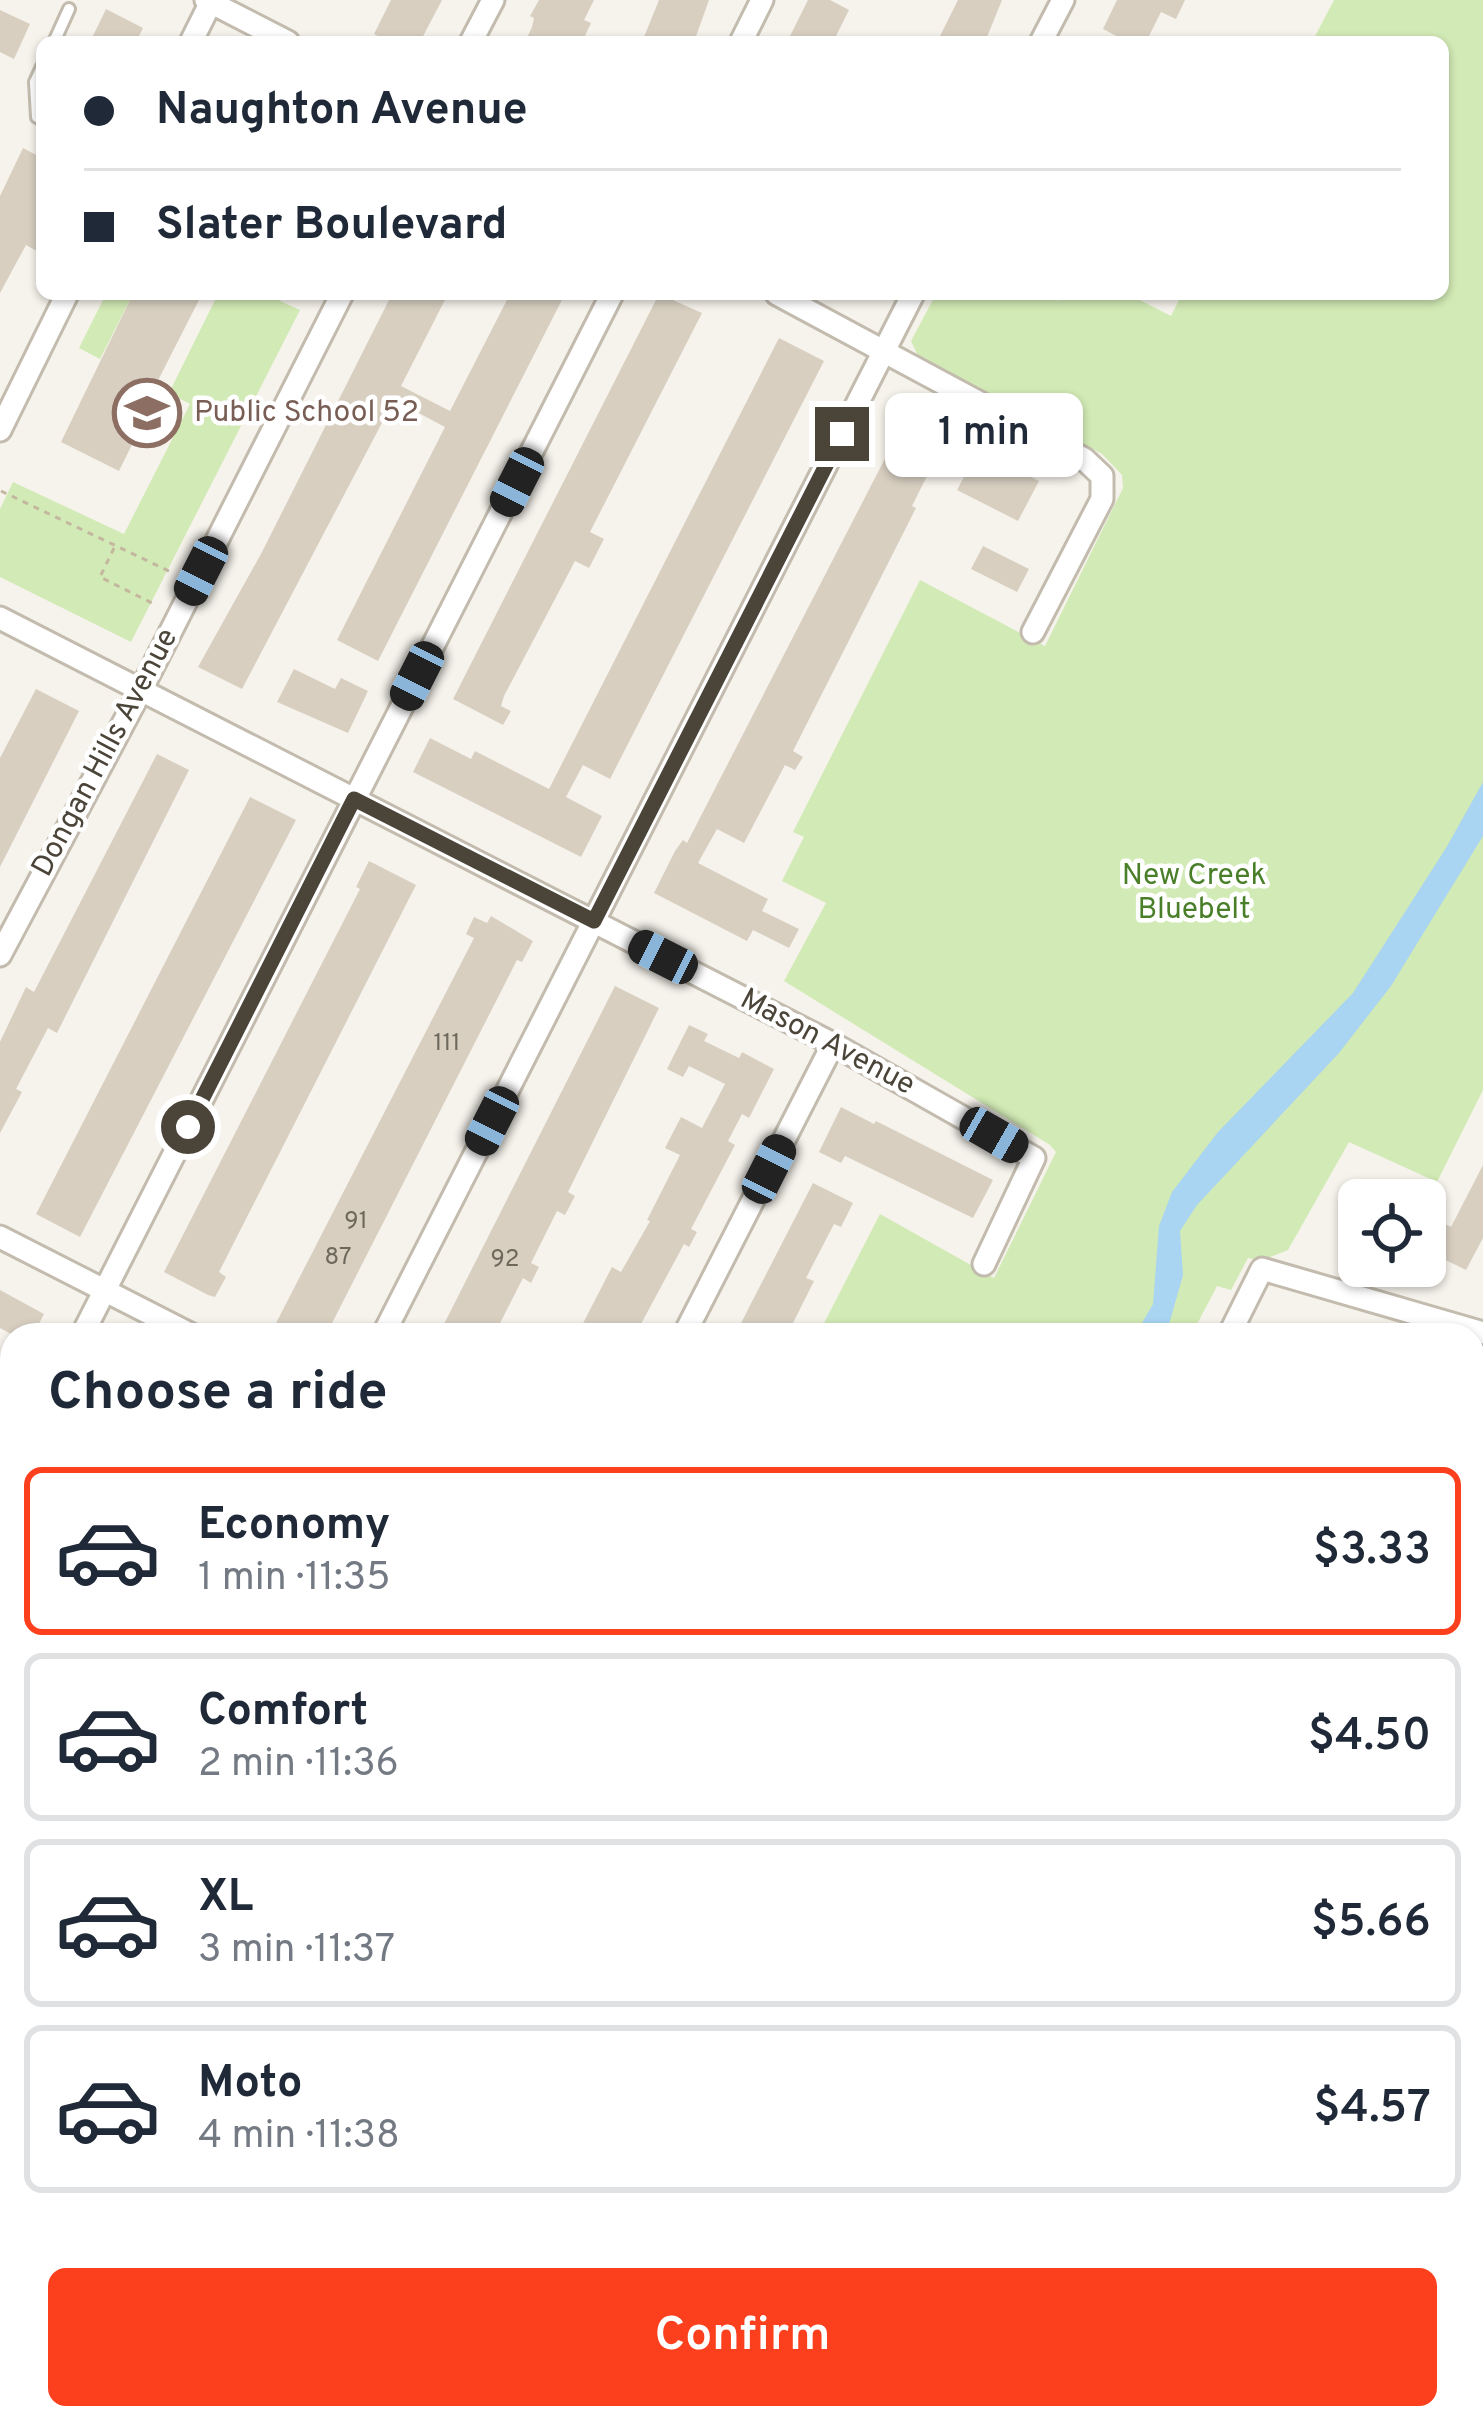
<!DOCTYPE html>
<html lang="en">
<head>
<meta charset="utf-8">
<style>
  :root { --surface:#fff; --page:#f6f6f7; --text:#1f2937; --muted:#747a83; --line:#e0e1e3; --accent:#fc3f1d }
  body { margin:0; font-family:Overpass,sans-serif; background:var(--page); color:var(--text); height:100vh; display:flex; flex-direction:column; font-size:45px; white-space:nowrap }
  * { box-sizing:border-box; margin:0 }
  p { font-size:39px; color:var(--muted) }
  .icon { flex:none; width:66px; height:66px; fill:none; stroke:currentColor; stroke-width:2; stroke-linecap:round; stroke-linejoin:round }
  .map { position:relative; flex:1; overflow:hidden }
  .sheet { position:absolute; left:0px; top:1323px; width:1485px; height:1107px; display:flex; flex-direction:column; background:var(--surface); border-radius:36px 36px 0 0; box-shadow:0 3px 9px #0004 }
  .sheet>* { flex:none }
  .banner { position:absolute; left:36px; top:36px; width:1413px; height:264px; border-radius:18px; box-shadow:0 3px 9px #0004; display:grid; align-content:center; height:264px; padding:0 48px; background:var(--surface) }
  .tools { position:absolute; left:1338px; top:1179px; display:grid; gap:24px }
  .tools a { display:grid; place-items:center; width:108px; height:108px; border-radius:18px; background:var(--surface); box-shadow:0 3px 9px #0004; font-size:60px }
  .end { position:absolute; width:54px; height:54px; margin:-27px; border:15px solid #4b4439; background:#fff; box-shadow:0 0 0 6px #fff }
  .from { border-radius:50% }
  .bubble { position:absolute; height:84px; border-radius:18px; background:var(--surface); box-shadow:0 3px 9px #0004; font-size:39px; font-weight:600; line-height:84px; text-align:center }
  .car { position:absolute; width:36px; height:72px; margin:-36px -18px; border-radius:15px; box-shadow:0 0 9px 3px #0007; background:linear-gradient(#222 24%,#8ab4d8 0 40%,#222 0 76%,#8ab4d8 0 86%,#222 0) }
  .banner b { display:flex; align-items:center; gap:42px; height:114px; font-size:45px }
  .banner b+b { border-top:3px solid var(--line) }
  .banner i { width:30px; height:30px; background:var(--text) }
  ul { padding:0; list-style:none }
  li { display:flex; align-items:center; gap:36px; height:168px; margin:0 24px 18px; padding:0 24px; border:6px solid var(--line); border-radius:18px }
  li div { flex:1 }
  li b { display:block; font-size:45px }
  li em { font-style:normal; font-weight:600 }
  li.selected { border-color:var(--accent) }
  li>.icon { width:108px; height:108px; stroke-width:1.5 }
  h2 { padding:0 48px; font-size:54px; line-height:144px }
  .cta { display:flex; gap:24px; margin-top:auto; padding:24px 48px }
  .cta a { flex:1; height:138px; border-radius:18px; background:var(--accent); color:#fff; font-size:48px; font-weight:600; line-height:138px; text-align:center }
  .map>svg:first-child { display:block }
  .green { fill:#d2eab5 }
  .water { fill:#a9d4f2 }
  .building { fill:#d8cfc1 }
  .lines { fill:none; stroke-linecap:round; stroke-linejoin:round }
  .service-casing { stroke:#c2bbae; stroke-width:16 }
  .minor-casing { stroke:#c2bbae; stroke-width:27 }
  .primary-casing { stroke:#e6c16a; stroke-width:39 }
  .path { stroke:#c4b79f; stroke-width:3; stroke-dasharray:6 6; stroke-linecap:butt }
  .service { stroke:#fff; stroke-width:10 }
  .minor { stroke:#fff; stroke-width:21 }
  .primary { stroke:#ffe39c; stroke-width:33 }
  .route { stroke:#4b4439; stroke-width:15 }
  .labels { text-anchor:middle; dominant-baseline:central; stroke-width:9; stroke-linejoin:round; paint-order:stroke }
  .number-label { font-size:24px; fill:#6e675b }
  .education-label { font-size:30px; fill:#785e54; stroke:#fff; text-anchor:start }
  .street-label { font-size:30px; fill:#4b4439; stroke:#fff }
  .park-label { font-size:30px; fill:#4a7f2a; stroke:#fff }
</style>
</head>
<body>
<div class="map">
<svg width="1483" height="2428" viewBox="0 0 1483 2428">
  <rect width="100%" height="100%" fill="#f6f3ec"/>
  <g class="green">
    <path d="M1334,0h149v1090l-46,92 -88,-40 -61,108 -28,11 -12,-3 -17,32 -14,-4 -23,44 6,5h-382l62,-121 114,64 62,-126 -6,-7 -266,-164 42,-78 -44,-22 22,-44 -11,-5 127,-252 125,66 78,-158 -1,-13 -20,-21 -184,-98 -7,-15 25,-47h107l15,7 4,-7h66l43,22 11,-22h261v-252h-131z"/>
    <path d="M106,294h27l-33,65 -21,-11z"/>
    <path d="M218,294h65l-3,7 20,9 -169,332 -131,-65v-68l13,-27 111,52 66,-130 -21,-11z"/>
  </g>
  <path class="water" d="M1483,782v54l-92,150 -52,67 -142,152 -17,26 3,44 -17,60h-31l18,-31 6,-78 13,-34 46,-60 135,-139 93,-145z"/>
  <g class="building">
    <path d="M391,0h51l-22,42h-31l-15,-8z"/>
    <path d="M539,0h55l-10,20 7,3 -9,19h-57l7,-15 2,-9 -4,-2z"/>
    <path d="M659,0h50l-15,42h-52z"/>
    <path d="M808,0h22l19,10 -16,32h-46z"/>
    <path d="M958,0h44l-17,42h-48z"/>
    <path d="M1117,0h68l-9,19 -15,-7 -15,30h-18l-25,-13z"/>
    <path d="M106,9l37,19 -7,14h-46z"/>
    <path d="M0,10l30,14 -16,35 -14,-7z"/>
    <path d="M23,148l19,10v96l-16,-9 -26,48v-97z"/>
    <path d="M133,294h69l-56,110 5,2 -32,65 -58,-29z"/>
    <path d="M392,294h56l-47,92 49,25 60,-117h55l-187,367 -41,-21 108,-213 -51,-27 -152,289 -44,-22 64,-115z"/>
    <path d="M659,294l43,19 -112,219 14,7 -15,29 -14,-7 -71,135 -3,10 10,5 -8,14 -50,-26z"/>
    <path d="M779,338l45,23 -214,418 -27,-14 -17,32 36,19 -21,41 -168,-85 17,-34 41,21 4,-8 74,38z"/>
    <path d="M912,406l40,20 -40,80 4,2 -123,243 10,6 -8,13 -10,-5 -41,78 -27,-14 -19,34 70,36 -6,12 37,18 -10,19 -36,-18 -6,11 -93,-48 21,-42 8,-11 4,3z"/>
    <path d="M978,450l61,31 -21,40 -61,-31z"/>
    <path d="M983,546l46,23 -12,23 -46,-23z"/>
    <path d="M294,669l41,20 6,-11 27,13 -20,42 -71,-31z"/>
    <path d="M36,689l43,22 -79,156v-109z"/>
    <path d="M157,754l32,16 -132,263 -9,-5 -32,61 6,3 -22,41v-91l26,-55 8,5z"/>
    <path d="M250,797l46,23 -216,417 -44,-23z"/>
    <path d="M369,861l47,24 -197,387 7,5 -11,20 -7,-2 -44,-23 196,-383 -4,-2z"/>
    <path d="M491,916l42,25 -11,21 -5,-2 -191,375h-42l-11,-6 201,-391 -8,-4 8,-17 13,6z"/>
    <path d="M615,986l44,22 -91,184 7,4 -10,19 -8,-4 -26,52 8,4 -8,16 -8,-5 -29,57h-39l-13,-7z"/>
    <path d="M689,1025l19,9 -4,7 35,17 3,-6 32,17 -25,49 -7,-4 -14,27 7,4 -44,84 6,3 -8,15 -5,-3 -43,80 22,11h-86l35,-68 9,5 29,-51 -3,-1 33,-65 -15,-7 16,-31 21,11 23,-44 -36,-18 -6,11 -16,-8z"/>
    <path d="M841,1107l33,17 2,-3 117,59 -20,38 -128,-62 -4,7 -22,-11z"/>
    <path d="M1483,1165v73l-17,32 -41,-20v-4l13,-25 13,6z"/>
    <path d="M813,1183l40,20 -12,24 -7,-3 -28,54 8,3 -27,54h-23l-23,-12z"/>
    <path d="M0,1290l44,24 -11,21h-20l-13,-7z"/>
  </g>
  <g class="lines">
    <g class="service-casing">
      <g id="service">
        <path d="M54,42l15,-33"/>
        <path d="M42,67l-7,15 2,35 5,3"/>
        <path d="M9,1898l3,2"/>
        <path d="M0,1918l12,6"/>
        <path d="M0,1952l10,5"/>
      </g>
    </g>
    <g class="minor-casing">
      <g id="minor">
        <path d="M206,0l82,42"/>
        <path d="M191,42l21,-42"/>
        <path d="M471,42l22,-42"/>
        <path d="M741,42l21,-42"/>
        <path d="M1041,42l22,-42"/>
        <path d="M777,294l307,165 18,17v23l-69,133"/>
        <path d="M0,430l67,-136"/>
        <path d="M0,618l833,426 201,114 -50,106"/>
        <path d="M0,955l141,-265 201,-396"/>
        <path d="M0,1237l192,98"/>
        <path d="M82,1335l530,-1041"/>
        <path d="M383,1335l530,-1041"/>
        <path d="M684,1335l149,-291"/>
        <path d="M1229,1335l33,-66 221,64"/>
        <path d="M1473,1380l10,-20"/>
        <path d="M0,1494l12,-23"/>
        <path d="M1473,1978l10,-19"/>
        <path d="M1473,2032l10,8"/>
        <path d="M0,2363l12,9"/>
        <path d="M73,2418l13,10"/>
        <path d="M956,2418l14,10"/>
        <path d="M1417,2418l19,10"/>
        <path d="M101,2428l6,-10"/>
        <path d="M783,2428l7,-10"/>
        <path d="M1108,2428l7,-10"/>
      </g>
    </g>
    <g class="primary-casing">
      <g id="primary">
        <path d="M0,2020l12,9"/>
        <path d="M533,2418l13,10"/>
      </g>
    </g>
    <g class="path">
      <path d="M1,491l172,82"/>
      <path d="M114,548l-14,29 56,28"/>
      <path d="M208,2428l8,-10"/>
      <path d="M294,2428l8,-10"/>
    </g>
    <use href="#service" class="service"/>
    <use href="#minor" class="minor"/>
    <use href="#primary" class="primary"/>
  </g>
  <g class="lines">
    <path class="route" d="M188,1127l166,-328 240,122 248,-487"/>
  </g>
  <defs>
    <g id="school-ring" transform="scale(3.45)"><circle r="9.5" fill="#fff" stroke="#8d6e63" stroke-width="1.5"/><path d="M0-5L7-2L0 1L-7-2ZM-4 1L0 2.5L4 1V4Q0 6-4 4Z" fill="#8d6e63"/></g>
  </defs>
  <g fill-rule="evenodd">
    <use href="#school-ring" x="147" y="413"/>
  </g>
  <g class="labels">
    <g class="number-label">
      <text x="447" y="1044">111</text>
      <text x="356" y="1222">91</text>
      <text x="338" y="1258">87</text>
      <text x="505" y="1260">92</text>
    </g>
    <g class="education-label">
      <text x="194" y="413">Public School 52</text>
    </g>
    <g class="street-label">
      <text transform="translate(106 753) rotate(-62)">Dongan Hills Avenue</text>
      <text transform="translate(827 1043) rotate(28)">Mason Avenue</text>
    </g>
    <g class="park-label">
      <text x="1194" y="876">New Creek<tspan x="1194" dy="34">Bluebelt</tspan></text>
    </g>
  </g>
</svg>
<div class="tools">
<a><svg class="icon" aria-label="locate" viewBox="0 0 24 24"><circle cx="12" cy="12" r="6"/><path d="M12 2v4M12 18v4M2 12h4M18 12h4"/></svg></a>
</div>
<i class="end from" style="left:188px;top:1127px"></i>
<i class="end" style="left:842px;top:434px"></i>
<div class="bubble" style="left:885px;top:393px;width:198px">1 min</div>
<i class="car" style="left:517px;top:482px;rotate:207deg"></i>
<i class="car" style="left:201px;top:571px;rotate:207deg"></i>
<i class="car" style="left:417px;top:676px;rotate:207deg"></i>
<i class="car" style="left:663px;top:957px;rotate:297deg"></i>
<i class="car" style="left:492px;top:1121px;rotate:207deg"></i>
<i class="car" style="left:994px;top:1135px;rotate:120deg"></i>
<i class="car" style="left:769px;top:1169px;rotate:27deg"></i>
<div class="banner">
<b><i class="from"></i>Naughton Avenue</b>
<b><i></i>Slater Boulevard</b>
</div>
<section class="sheet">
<h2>Choose a ride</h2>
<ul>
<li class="selected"><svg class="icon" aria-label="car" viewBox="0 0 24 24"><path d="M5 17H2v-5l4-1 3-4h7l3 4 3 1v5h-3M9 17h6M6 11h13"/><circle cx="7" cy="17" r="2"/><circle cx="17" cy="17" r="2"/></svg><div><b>Economy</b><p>1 min · 11:35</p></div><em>$3.33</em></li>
<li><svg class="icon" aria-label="car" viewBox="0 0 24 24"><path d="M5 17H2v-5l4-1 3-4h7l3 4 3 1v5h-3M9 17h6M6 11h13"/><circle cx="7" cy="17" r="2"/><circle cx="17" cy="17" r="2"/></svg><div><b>Comfort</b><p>2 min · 11:36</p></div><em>$4.50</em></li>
<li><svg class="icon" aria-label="car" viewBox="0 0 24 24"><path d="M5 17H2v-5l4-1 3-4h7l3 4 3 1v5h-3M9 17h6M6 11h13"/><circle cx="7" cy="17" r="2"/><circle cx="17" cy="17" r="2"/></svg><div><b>XL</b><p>3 min · 11:37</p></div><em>$5.66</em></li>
<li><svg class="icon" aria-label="car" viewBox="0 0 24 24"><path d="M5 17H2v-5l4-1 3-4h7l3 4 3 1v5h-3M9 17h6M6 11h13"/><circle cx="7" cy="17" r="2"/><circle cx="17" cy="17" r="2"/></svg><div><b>Moto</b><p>4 min · 11:38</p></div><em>$4.57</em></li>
</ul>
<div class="cta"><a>Confirm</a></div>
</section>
</div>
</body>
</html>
